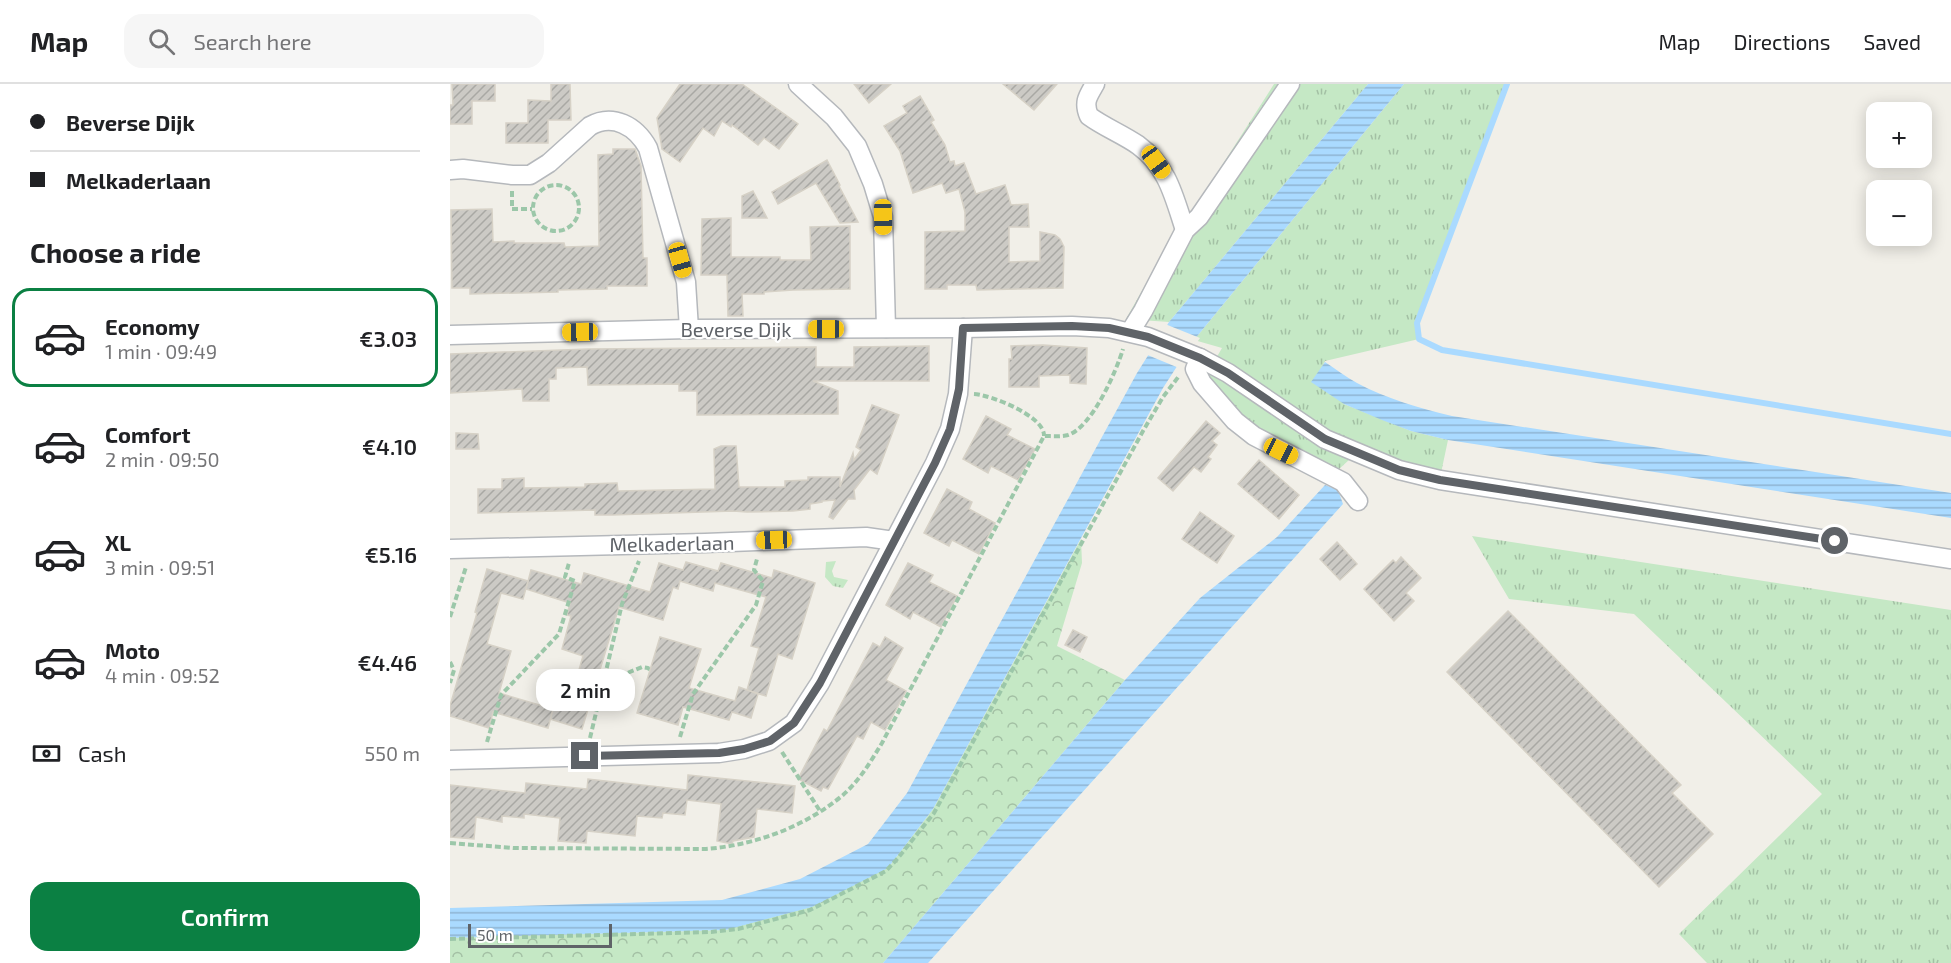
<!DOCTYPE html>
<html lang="en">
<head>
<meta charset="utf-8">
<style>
  :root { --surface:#fff; --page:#f6f6f6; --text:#202124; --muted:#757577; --line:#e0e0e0; --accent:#0b8043 }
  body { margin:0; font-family:"Exo 2",sans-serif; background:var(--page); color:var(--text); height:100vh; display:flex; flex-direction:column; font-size:22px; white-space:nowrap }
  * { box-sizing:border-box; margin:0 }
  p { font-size:20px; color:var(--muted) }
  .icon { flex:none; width:33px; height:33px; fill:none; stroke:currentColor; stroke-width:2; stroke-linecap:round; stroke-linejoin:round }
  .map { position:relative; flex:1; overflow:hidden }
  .side { display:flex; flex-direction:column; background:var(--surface); width:450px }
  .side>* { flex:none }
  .hud { display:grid; align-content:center; height:132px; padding:0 30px; background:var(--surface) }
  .controls { position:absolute; left:1416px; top:18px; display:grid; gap:12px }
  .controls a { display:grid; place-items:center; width:66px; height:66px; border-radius:12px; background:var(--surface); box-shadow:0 3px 15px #0003; font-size:30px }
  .scale { position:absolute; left:18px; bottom:15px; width:144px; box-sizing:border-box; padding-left:6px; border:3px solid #5f6368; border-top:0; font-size:16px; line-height:21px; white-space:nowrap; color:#5f6368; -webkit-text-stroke:4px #fff; paint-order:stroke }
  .end { position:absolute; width:27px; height:27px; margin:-14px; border:8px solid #5f6368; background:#fff; box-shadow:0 0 0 3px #fff }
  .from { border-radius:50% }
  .bubble { position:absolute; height:42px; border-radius:18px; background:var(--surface); box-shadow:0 3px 15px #0003; font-size:20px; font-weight:600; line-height:42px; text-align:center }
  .car { position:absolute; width:18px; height:36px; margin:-18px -9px; border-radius:8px; box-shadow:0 0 4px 2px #0007; background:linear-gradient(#f5c518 24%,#345 0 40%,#f5c518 0 76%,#345 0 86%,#f5c518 0) }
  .hud b { display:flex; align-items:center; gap:21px; height:57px; font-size:22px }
  .hud b+b { border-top:2px solid var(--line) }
  .hud i { width:15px; height:15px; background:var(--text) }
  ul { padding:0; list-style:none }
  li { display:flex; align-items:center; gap:18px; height:99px; margin:0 12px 9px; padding:0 18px; border:3px solid transparent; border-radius:18px }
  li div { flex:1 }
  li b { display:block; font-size:22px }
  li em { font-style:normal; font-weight:600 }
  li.current { border-color:var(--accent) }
  li>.icon { width:54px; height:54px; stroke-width:1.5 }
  h2 { padding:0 30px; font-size:27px; line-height:72px }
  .pay { display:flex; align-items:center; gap:15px; height:66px; padding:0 30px; font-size:22px }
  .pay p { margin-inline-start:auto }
  .primary-button { display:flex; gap:12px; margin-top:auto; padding:12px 30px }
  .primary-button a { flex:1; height:69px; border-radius:18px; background:var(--accent); color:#fff; font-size:24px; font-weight:600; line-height:69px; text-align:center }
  header { display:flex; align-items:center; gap:36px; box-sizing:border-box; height:84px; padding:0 30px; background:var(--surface); border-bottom:2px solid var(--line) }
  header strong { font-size:28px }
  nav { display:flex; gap:33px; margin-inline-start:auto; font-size:21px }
  .search { width:420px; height:54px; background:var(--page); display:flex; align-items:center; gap:15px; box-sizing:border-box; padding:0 21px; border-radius:18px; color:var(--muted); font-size:22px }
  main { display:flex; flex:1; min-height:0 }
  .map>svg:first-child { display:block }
  .grass { fill:url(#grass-tufts) }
  .forest { fill:url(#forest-crowns) }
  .water { fill:url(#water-rules) }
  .pier { fill:#f1efe8 }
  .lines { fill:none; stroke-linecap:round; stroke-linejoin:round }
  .stream { stroke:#aadaff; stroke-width:6 }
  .building { fill:url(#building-hatch); stroke:#d6d1c6; stroke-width:1.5 }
  .minor-casing { stroke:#b5b8bc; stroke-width:21 }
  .path { stroke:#9cc7a9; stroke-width:4; stroke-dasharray:6 3; stroke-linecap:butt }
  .minor { stroke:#fff; stroke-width:18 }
  .route { stroke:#5f6368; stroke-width:8 }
  .labels { text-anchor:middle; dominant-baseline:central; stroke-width:4.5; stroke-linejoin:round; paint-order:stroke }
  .street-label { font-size:20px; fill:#5f6368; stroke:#fff }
</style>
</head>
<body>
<header>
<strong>Map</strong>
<div class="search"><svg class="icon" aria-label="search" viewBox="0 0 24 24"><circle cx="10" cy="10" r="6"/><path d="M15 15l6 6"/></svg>Search here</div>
<nav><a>Map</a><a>Directions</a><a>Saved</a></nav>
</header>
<main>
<section class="side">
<div class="hud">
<b><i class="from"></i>Beverse Dijk</b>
<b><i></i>Melkaderlaan</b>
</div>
<h2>Choose a ride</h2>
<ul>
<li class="current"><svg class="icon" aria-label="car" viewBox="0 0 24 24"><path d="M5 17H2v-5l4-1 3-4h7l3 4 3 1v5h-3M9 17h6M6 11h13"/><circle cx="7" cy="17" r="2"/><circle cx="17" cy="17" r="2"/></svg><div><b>Economy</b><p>1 min · 09:49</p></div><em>€3.03</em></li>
<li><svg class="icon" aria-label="car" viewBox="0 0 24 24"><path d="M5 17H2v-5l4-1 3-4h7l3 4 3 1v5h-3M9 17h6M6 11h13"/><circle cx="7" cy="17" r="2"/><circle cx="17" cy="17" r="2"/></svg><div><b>Comfort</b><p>2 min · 09:50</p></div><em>€4.10</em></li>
<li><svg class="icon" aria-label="car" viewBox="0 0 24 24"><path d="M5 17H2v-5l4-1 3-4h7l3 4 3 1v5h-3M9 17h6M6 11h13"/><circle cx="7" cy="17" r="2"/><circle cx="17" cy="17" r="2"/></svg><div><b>XL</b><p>3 min · 09:51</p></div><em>€5.16</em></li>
<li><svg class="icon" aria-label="car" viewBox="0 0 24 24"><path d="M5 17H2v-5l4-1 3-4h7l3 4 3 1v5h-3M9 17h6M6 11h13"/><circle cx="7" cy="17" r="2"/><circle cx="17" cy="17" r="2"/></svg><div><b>Moto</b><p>4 min · 09:52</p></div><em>€4.46</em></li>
</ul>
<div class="pay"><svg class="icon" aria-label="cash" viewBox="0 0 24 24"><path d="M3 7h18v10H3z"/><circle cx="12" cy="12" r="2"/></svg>Cash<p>550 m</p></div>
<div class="primary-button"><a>Confirm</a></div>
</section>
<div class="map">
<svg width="1501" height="879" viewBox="0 0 1501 879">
  <defs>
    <pattern id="grass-tufts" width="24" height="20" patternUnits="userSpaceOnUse" patternTransform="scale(1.5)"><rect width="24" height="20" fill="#c5e8c5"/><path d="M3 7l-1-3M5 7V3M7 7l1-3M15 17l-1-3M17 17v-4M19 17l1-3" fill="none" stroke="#a3c0a4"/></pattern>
    <pattern id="forest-crowns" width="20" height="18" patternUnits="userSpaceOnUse" patternTransform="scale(1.5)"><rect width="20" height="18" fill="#c5e8c5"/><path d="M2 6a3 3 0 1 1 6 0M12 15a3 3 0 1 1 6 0" fill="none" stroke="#a3c0a4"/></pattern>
    <pattern id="water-rules" width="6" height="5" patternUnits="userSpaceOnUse" patternTransform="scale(1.5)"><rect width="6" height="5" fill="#aadaff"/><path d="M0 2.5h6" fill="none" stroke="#8eb4d2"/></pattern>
    <pattern id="building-hatch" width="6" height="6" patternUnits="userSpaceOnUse" patternTransform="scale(1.5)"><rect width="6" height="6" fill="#cccac5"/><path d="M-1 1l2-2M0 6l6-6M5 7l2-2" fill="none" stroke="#a9a8a4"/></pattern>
  </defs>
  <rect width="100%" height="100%" fill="#f1efe8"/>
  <g class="grass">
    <path d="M824,0h94l-199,238 -43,-3 56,-99 12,-11z"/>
    <path d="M954,0h103l-90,239 2,16 -94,22 -5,10 24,33 67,27 37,9 -7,33 -41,-10 -39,-14 -23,21 -60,-28 -29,-20 -33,-31 -8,-15v-4l14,-24 -28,-8z"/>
    <path d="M1022,452l479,74v353h-244l-28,-29 143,-140 -188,-180 -125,-15z"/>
    <path d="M386,477l-4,10 2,6 14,3 -5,8 -10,-2 -8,-9 1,-15z"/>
  </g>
  <path class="forest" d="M631,455l1,24 -25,83 68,34 -242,283h-433v-25l276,-8 162,-62 45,-59z"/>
  <g class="water">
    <path d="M918,0h36l-210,256 -31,48 -230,421 -45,59 -76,39 -86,23 -276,8v-30l272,-8 78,-21 68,-35 39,-51 230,-420 32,-51z"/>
    <path d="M875,278c11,7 21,15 32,21 30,16 62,25 95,33l499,77v25l-503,-78 -37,-9 -29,-11 -38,-16 -33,-22z"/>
    <path d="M875,401l13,5 5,14 -415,459h-45l242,-283 75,-82 77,-61z"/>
  </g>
  <path class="pier" d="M715,240l35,14 -21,30 -34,-14z"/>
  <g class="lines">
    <path class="stream" d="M1057,0l-90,239 2,16 23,11 509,84"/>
  </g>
  <g class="building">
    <path d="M2,0h43v17h-23v23h-22v-19h3z"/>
    <path d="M101,0h19l1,36h-23v23h-42v-20h22v-23l23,1z"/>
    <path d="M230,0h62l56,40 -19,25 -15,-11 -6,7 -26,-20 -1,2 -9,-6 -8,15 -11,-8 -23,34 -18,-13 -5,-31z"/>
    <path d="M404,0h37l-22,19z"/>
    <path d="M553,0h54l-23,26z"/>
    <path d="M470,12l14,24 -3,2 14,23 5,17 4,-1 1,5 9,-3 12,31 29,-9 6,20 17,-1 1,23h-20v35l31,-1v-29l15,3 5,4 4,8 -1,41 -86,2 -1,-5h-29v4h-22v-57l40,-1v-19l-6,-23 -13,4 -4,-10 -29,10 -13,-42 -16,-25 23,-13 -4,-7z"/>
    <path d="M163,65h22l6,17 2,92h4v28h-40v3l-49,1v2l-88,2v-6h-18l-1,-78 41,-1 1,33 21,-1v2h50l1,4 34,-1 -1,-91 15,-1z"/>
    <path d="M377,76l13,25 -1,1 19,36 -18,1 -24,-40 -38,21 -6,-12z"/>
    <path d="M303,107l14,27h-25v-22z"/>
    <path d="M281,134v39h49v3h31l-1,-33 40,-1v63l-57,1 -29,2v2h-22l1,22h-15l-1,-41h-26l1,-56z"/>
    <path d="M593,261l44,3 -1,36 -16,-1v-8l-31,1v11h-30v-28h3l-1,-13z"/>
    <path d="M479,262v35h-116l25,10v23l-141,1v-24h-18v-7l-91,1 -1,-18 -31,1v11h-7v22h-26l-1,-12 -72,4v-39l138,-5 228,-2v20h38v-20z"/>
    <path d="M422,321l27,10 -22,59 -7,-5 -16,21 1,9h-7l-15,20 -4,-2 6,-17 -13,1v1l-12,2v5l-17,2 -46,1 -14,-1 -121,4h-17v-5l-117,3v-24h24v-10l22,-1v10l61,-1v-3l32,-1 1,8 97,-2 -1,-40 7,-3h15l3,41h46v-6l23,-1v-3h32v10l13,-34 1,7 7,-10 -5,-3z"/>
    <path d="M536,332l25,13 -4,6 28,14 -17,31 -27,-14 -3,7 -25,-14z"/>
    <path d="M756,337l14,12 -8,8 5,4 -9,12 3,2 -10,13 -7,-5 -21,24 -15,-13z"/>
    <path d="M6,349l22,1 1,15h-23z"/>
    <path d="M809,376l40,35 -20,24 -41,-35z"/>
    <path d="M497,405l25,13 -3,7 26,14 -16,31 -27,-14 -3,6 -25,-13z"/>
    <path d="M750,428l34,24 -17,27 -35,-24z"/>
    <path d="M887,458l20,22 -17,16 -20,-21z"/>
    <path d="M951,473l20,21 -15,15 8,8 -20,20 -30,-32 29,-29 3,3z"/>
    <path d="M236,478l32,9 3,-8 51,15 2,-8 41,13 -23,76 -14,-5 -12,42 -19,-6 12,-42 -8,-2 15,-49 -51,-14 -2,8 -33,-10 -2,8 -5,-2 -10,33 -44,-13 -37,122 -32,-10 5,-18 14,4 14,-49 -21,-7 9,-33 -4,-1 3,-12 -44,-14 5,-19 50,14 3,-11 66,19 9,-29 24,7z"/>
    <path d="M458,479l25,12 -4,7 28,14 -16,31 -28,-15 -3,7 -24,-14z"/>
    <path d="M37,485l41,12 -5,18 -22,-6 -14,51 24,7 -12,42 54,16 -5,19 -55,-16 -4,16 -39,-12v-10l27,-93 -2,-1z"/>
    <path d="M1058,527l173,174 -9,8 41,41 -54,53 -212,-215z"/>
    <path d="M623,546l14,7 -7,15 -15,-7z"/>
    <path d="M210,553l41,12 -12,39 46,13 4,-14 19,7 -7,24 -19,-6 -3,8 -46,-13 -5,18 -41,-12z"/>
    <path d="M435,553l18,11 -17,32 20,11 -21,39 -14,-8 -8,17 -6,-3 -29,53 -5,-2 -2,4 -23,-12 26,-50 3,2 46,-88 7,4z"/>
    <path d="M238,691l107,11 -3,27 -35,-4 -3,28 -21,4 -1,3 -15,-3 4,-37 -34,-4 -2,15 -22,-2 -1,5 -25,-2 -2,20 -48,-5 -1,12 -28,-2 2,-23 -36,-4v4l-22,-2v6l-26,-5 -2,22 -24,-2v-52l75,8 1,-10 61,6 1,-10 99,11z"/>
  </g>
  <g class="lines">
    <g class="minor-casing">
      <g id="minor">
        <path d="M348,0l36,33 23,29 16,38 10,33 3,111"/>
        <path d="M645,0c-7,12 -12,18 -6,32 15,11 33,18 49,29 30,22 36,52 47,85"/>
        <path d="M0,86l13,-1 49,6h18l19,-12 41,-37c23,-13 46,0 58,22l38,134 3,47"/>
        <path d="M680,248l13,-21 42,-81 14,-13 91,-133"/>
        <path d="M0,251l239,-6 274,-1 109,-2 37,2 39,9 52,21 28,15 97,66 74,31 41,10 511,79"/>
        <path d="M750,274l-5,11 7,14 33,38 19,15 89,46 15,19"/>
        <path d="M0,465l255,-6 161,-6 28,4"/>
        <path d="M0,676l269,-7 25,-4 25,-8 25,-18 26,-40 115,-220 15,-34 8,-35 5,-66"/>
      </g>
    </g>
    <g class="path">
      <circle cx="106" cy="124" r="23"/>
      <path d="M62,107v18h20"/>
      <path d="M524,310c17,1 71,22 70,42"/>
      <path d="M0,533l16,-50"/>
      <path d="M0,578l4,8 -4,13"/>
      <path d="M153,599l39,-16 6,1 -1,2"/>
      <path d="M230,653l13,-43 63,-89 7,-24 -9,-11 3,-11"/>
      <path d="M140,654l32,-134 17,-43"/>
      <path d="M37,658l14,-47 58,-61 16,-53 -10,-4 4,-14"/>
      <path d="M332,668l38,59"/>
      <path d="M0,759l63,5 193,1c49,-4 99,-22 137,-54 17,-15 28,-34 39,-52l162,-307c8,0 17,1 24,-1 24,-8 48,-63 55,-86"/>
      <path d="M0,855l261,-7 27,-3 72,-19 76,-39 12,-13 36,-45 209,-382 20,-34 16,-21"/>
    </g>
    <use href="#minor" class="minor"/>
  </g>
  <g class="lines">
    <path class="route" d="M135,672l134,-3 25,-4 26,-8 24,-18 26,-40 115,-220 15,-34 9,-40 4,-61 109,-2 37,2 39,9 52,21 28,15 97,66 74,31 41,10 395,61"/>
  </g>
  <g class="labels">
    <g class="street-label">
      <text x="286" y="245">Beverse Dijk</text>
      <text transform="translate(222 459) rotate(-1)">Melkaderlaan</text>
    </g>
  </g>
</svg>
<div class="controls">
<a>+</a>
<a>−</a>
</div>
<div class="scale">50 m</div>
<i class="end from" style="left:1385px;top:457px"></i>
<i class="end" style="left:135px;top:672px"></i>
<div class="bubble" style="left:86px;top:585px;width:99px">2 min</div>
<i class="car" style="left:706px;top:78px;rotate:144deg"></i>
<i class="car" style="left:433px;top:133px;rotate:179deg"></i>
<i class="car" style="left:230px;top:176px;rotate:164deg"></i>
<i class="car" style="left:376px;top:245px;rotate:270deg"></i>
<i class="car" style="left:130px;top:248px;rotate:269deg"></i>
<i class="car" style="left:831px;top:367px;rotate:116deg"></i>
<i class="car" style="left:324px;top:456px;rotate:268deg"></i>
</div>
</main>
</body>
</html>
